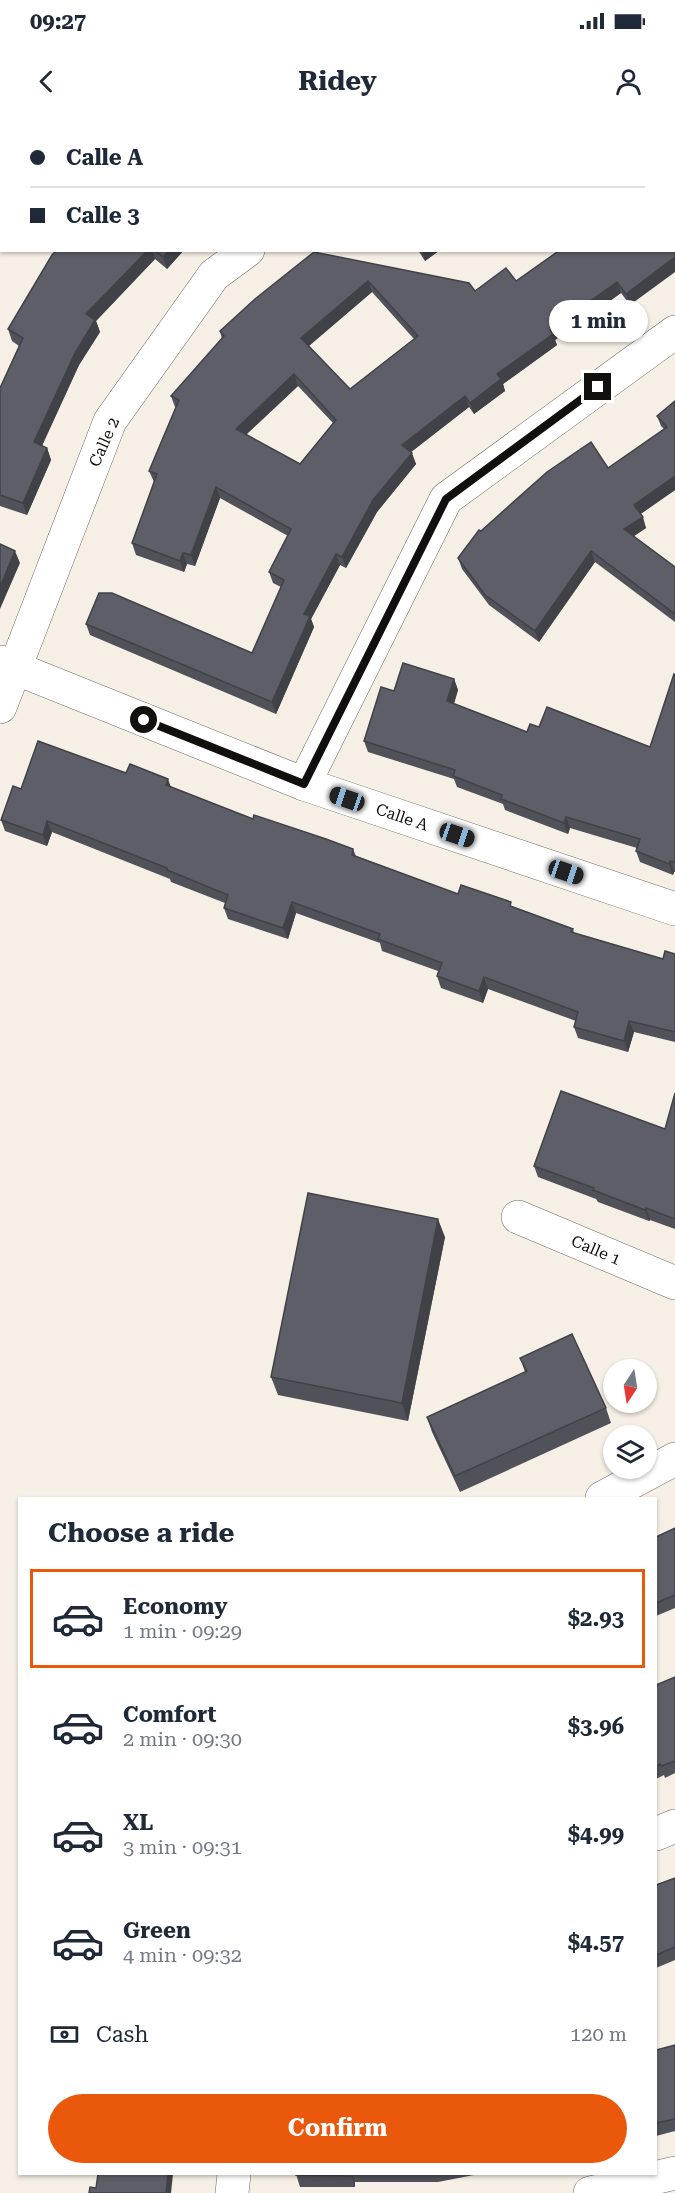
<!DOCTYPE html>
<html lang="en">
<head>
<meta charset="utf-8">
<style>
  :root { --surface:#fff; --page:#f2f2f3; --text:#1f2937; --muted:#747a83; --line:#e0e1e3; --accent:#ea580c }
  body { margin:0; font-family:"Roboto Serif",serif; background:var(--page); color:var(--text); height:100vh; display:flex; flex-direction:column; font-size:22px; white-space:nowrap }
  * { box-sizing:border-box; margin:0 }
  p { font-size:20px; color:var(--muted) }
  .icon { flex:none; width:33px; height:33px; fill:none; stroke:currentColor; stroke-width:2; stroke-linecap:round; stroke-linejoin:round }
  .map { position:relative; flex:1; overflow:hidden }
  .side { position:absolute; left:18px; top:1377px; width:639px; height:678px; display:flex; flex-direction:column; background:var(--surface); border-radius:0px; box-shadow:0 2px 4px #0004 }
  .side>* { flex:none }
  .guide { position:absolute; left:0px; top:0px; width:675px; height:132px; box-shadow:0 2px 4px #0004; display:grid; align-content:center; height:132px; padding:0 30px; background:var(--surface) }
  .needle { width:39px; rotate:192deg }
  .controls { position:absolute; left:603px; top:1239px; display:grid; gap:12px }
  .controls a { display:grid; place-items:center; width:54px; height:54px; border-radius:50%; background:var(--surface); box-shadow:0 2px 4px #0004; font-size:30px }
  .end { position:absolute; width:27px; height:27px; margin:-14px; border:8px solid #12100d; background:#fff; box-shadow:0 0 0 3px #fff }
  .from { border-radius:50% }
  .bubble { position:absolute; height:42px; border-radius:21px; background:var(--surface); box-shadow:0 2px 4px #0004; font-size:20px; font-weight:700; line-height:42px; text-align:center }
  .car { position:absolute; width:18px; height:36px; margin:-18px -9px; border-radius:8px; box-shadow:0 0 4px 2px #0007; background:linear-gradient(#222 24%,#8ab4d8 0 40%,#222 0 76%,#8ab4d8 0 86%,#222 0) }
  .guide b { display:flex; align-items:center; gap:21px; height:57px; font-size:22px }
  .guide b+b { border-top:2px solid var(--line) }
  .guide i { width:15px; height:15px; background:var(--text) }
  ul { padding:0; list-style:none }
  li { display:flex; align-items:center; gap:18px; height:99px; margin:0 12px 9px; padding:0 18px; border:3px solid transparent; border-radius:0px }
  li div { flex:1 }
  li b { display:block; font-size:22px }
  li em { font-style:normal; font-weight:700 }
  li.active { border-color:var(--accent) }
  li>.icon { width:54px; height:54px; stroke-width:1.5 }
  h2 { padding:0 30px; font-size:27px; line-height:72px }
  .pay { display:flex; align-items:center; gap:15px; height:66px; padding:0 30px; font-size:22px }
  .pay p { margin-inline-start:auto }
  .cta { display:flex; gap:12px; margin-top:auto; padding:12px 30px }
  .cta a { flex:1; height:69px; border-radius:36px; background:var(--accent); color:#fff; font-size:24px; font-weight:700; line-height:69px; text-align:center }
  .status { display:flex; justify-content:space-between; align-items:center; height:42px; padding:0 30px; background:var(--surface); direction:ltr }
  .status svg { height:16px; fill:currentColor }
  header { display:flex; justify-content:space-between; align-items:center; height:78px; padding:0 30px; background:var(--surface); font-size:27px; font-weight:700 }
  .map>svg:first-child { display:block }
  .lines { fill:none; stroke-linecap:round; stroke-linejoin:round }
  .street-casing { stroke:#6e6961; stroke-width:34 }
  .street { stroke:#fff; stroke-width:33 }
  .wall { fill:#505159; fill-rule:evenodd }
  .shaded-wall { fill:#414248 }
  .building { fill:#5d5e67; stroke:#414248; stroke-width:1.5; fill-rule:evenodd }
  .route { stroke:#12100d; stroke-width:8 }
  .labels { text-anchor:middle; dominant-baseline:central; stroke-width:6; stroke-linejoin:round; paint-order:stroke }
  .street-label { font-size:16px; fill:#12100d; stroke:#fff }
</style>
</head>
<body>
<div class="status"><b>09:27</b><svg viewBox="0 0 49 12"><path d="M0 12V9h3v3zM5 12V6h3v6zM10 12V3h3v9zM15 12V0h3v12zM26 1h20v11H26zM47 4h2v5h-2z"/></svg></div>
<header><svg class="icon" aria-label="back" viewBox="0 0 24 24"><path d="M15 5l-7 7 7 7"/></svg>Ridey<svg class="icon" aria-label="person" viewBox="0 0 24 24"><circle cx="12" cy="8" r="4"/><path d="M4 21q1-7 8-7t8 7"/></svg></header>
<div class="map">
<svg width="675" height="2073" viewBox="0 0 675 2073">
  <rect width="100%" height="100%" fill="#f6efe6"/>
  <g class="lines">
    <g class="street-casing">
      <g id="street">
        <path d="M423,2l2,-2"/>
        <path d="M0,542l304,122 371,125"/>
        <path d="M0,587l110,-286 104,-146 34,-25"/>
        <path d="M304,664l142,-285 229,-167"/>
        <path d="M518,1097l157,66"/>
        <path d="M602,1378l73,-39"/>
        <path d="M656,1714l19,-8"/>
        <path d="M232,2073l2,-19"/>
        <path d="M590,2073l85,-20"/>
      </g>
    </g>
    <use href="#street" class="street"/>
  </g>
  <g class="wall">
    <path d="M57,130h127l-17,19 -12,-10 -59,62 4,11 -21,33 -37,81 5,2 4,12 -24,55 -27,-9v-118l19,-42 -7,-5 -4,-12z"/>
    <path d="M418,130h22l-15,11z"/>
    <path d="M674,130l-44,55 -9,-12 -66,47 2,5 -54,39 2,7 -31,23 -5,-7 -58,45 5,12 -39,48 -31,56 -6,-3 -29,54 3,8 -38,87 -186,-79 -4,-11 166,29 29,-66 -8,-4 -4,-11 19,-36 -68,-38 -25,68 -8,-2 -3,8 -48,-17 -4,-12 22,-61 -5,-11 27,-64h-1l-4,-11 51,-57 -2,-8 94,-79 161,39 41,-10zM372,172l42,47 -64,50 -41,-43zM298,266l35,37 -33,41 -54,-29z"/>
    <path d="M675,281v89l-35,24 6,14 -12,8 41,31v55l-80,-60 -56,80 -50,-37 -27,-36 -4,-11 23,-27 127,-63 56,-39 -3,-3 -4,-10z"/>
    <path d="M675,555v197h-1l-1,3 -33,-13 -4,-11 1,-3 -67,-20 -2,6 -63,-24 -2,-6 -46,-17 -3,-8 -86,-27 -4,-11 30,-50 60,-12 4,11 -4,14 73,28 12,-5 111,20z"/>
    <path d="M126,653l45,14 82,32 100,30 3,7 102,38 54,12 61,23 1,4 89,26 12,-5v88l-41,-10 -6,20 -50,-14 -4,-11 2,-6 -88,-32 -5,14 -42,-15 -4,-12 1,-5 -56,-20 -2,-8 -84,-30 -8,26 -60,-20 -4,-11 1,-5 -54,-21 -1,-3 -118,-47 -5,14 -42,-15 -4,-11 20,-31z"/>
    <path d="M675,973v136l-25,-9 -1,1 -51,-19 -2,-3 -58,-22 -4,-11 131,-37z"/>
    <path d="M445,1117l-37,184 -130,-26 -7,-18z"/>
    <path d="M520,1238l86,50 5,15 -151,69 -28,-60 -5,-15 98,-45z"/>
    <path d="M675,1408v80l-19,8v-79z"/>
    <path d="M675,1557v96l-10,5 -1,-3 -8,4v-94z"/>
    <path d="M675,1758v82l-19,8v-83z"/>
    <path d="M675,1925v86l-19,5v-86z"/>
    <path d="M296,2054h183l-41,8h-83v5h-55z"/>
  </g>
  <g class="shaded-wall">
    <path d="M657,0h16v2h-18z"/>
    <path d="M2,47v15l-2,1v-15z"/>
    <path d="M0,100l2,4v12l-2,3z"/>
    <path d="M148,130h4l3,9 -59,62 4,11 -21,33 -41,89 -4,-12 41,-89 11,-39z"/>
    <path d="M169,130h15l-17,19 -4,-12z"/>
    <path d="M422,130h18l-15,11z"/>
    <path d="M675,137v15l-45,33 -4,-11z"/>
    <path d="M368,161l4,11 -67,57 -4,-11z"/>
    <path d="M617,162l4,11 -66,47 2,5 -54,39 2,7 -31,23 -4,-11 27,-29 53,-44z"/>
    <path d="M294,254l4,12 -58,54 -4,-11z"/>
    <path d="M465,276l4,11 -63,49 -4,-11z"/>
    <path d="M47,328l4,12 -24,55 -4,-12z"/>
    <path d="M412,333l4,11 -39,48 -31,56 -4,-11 31,-57z"/>
    <path d="M675,356v14l-37,26 -4,-11z"/>
    <path d="M216,367l4,11 -25,68 -4,-11z"/>
    <path d="M643,397l3,11 -18,12 -4,-11z"/>
    <path d="M15,431l5,12 -20,46v-22z"/>
    <path d="M591,431l4,11 -56,80 -4,-11z"/>
    <path d="M183,433l4,11 -3,8 -4,-11z"/>
    <path d="M336,434l4,11 -29,54 3,8 -38,87 -4,-12 32,-88z"/>
    <path d="M454,559l4,11 -7,22 -4,-11z"/>
    <path d="M168,659l4,11 -6,-5z"/>
    <path d="M566,697l4,11 -2,6 -4,-11z"/>
    <path d="M47,701l5,11 -5,14 -4,-11z"/>
    <path d="M670,741l4,11 -1,3 -4,-11z"/>
    <path d="M292,782l4,11 -8,26 -5,-11z"/>
    <path d="M484,857l4,12 -5,14 -4,-12z"/>
    <path d="M629,901l5,11 -6,20 -4,-11z"/>
    <path d="M646,1088l4,12 -1,1 -4,-11z"/>
    <path d="M438,1099l7,18 -37,184 -6,-18z"/>
    <path d="M168,2054h5l-2,19h-5z"/>
    <path d="M351,2054h1l3,8v5z"/>
  </g>
  <g class="building">
    <path d="M2,0h292l1,2h-293v45l-2,1v-47z"/>
    <path d="M491,0h166l-2,2h-166z"/>
    <path d="M675,62v75l-49,37 -9,-12 -67,48 3,4 -56,40 4,5 -31,24 -5,-7 -63,49 10,8 -39,47 -31,57 -6,-3 -32,60 6,2 -38,86 -186,-78 13,-31h13l140,60 32,-73 -15,-8 22,-43 -75,-42 -25,68 -8,-2 -3,8 -48,-18 25,-69 -8,-3 30,-71 -8,-4 53,-60 -4,-5 35,-32 59,-47 155,31 6,8 31,-23 10,13 44,-31h114v-67zM368,161l50,55 -68,53 -49,-51zM294,254l42,46 -36,44 -64,-35z"/>
    <path d="M57,130h91l-62,64 9,6 -20,33 -41,89 13,6 -24,55 -23,-8v-107l23,-50 -15,-9 44,-74z"/>
    <path d="M155,130h14l-6,7z"/>
    <path d="M675,281v75l-41,29 9,12 -19,12 51,38v47l-84,-63 -56,80 -50,-36 -27,-37 21,-28 2,1 66,-59 44,-30 17,26 59,-41 -10,-11z"/>
    <path d="M0,424l15,7 -15,36z"/>
    <path d="M403,543l51,16 -7,22 80,31 3,-8 9,3 8,-20 103,40 24,-73 1,1v187l-5,-1 -1,3 -33,-13 4,-12 -74,-22 -2,6 -63,-24 1,-4 -49,-19 2,-6 -91,-29 17,-54 13,4z"/>
    <path d="M38,621l88,32 4,-9 38,15 -2,6 87,34 1,-4 72,24 27,10 -1,6 106,39 3,-9 50,17 -1,4 63,23 -2,3 92,27 2,-8 10,3v78l-46,-11 -5,20 -50,-14 4,-15 -94,-35 -5,14 -42,-15 5,-13 -64,-24 2,-5 -88,-32 -9,26 -59,-20 4,-13 -61,-25v-2l-120,-47 -4,14 -42,-15 12,-34 8,3z"/>
    <path d="M561,971l104,38 10,-36v126l-29,-11 -1,2 -52,-20 1,-2 -60,-22z"/>
    <path d="M308,1073l130,26 -36,184 -131,-26z"/>
    <path d="M572,1214l34,74 -151,68 -28,-59 100,-46 -7,-13z"/>
    <path d="M675,1408v67l-19,8v-66z"/>
    <path d="M675,1557v84l-14,5 -1,-2 -4,2v-81z"/>
    <path d="M675,1758v69l-19,8v-70z"/>
    <path d="M675,1925v74l-19,4v-73z"/>
    <path d="M98,2054h70l-2,19h-77l1,-6 6,1z"/>
    <path d="M296,2054h55v2l-55,-1z"/>
  </g>
  <g class="lines">
    <path class="route" d="M144,600l160,64 142,-285 152,-112"/>
  </g>
  <g class="labels">
    <g class="street-label">
      <text transform="translate(104 322) rotate(-66)">Calle 2</text>
      <text transform="translate(402 697) rotate(19)">Calle A</text>
      <text transform="translate(596 1130) rotate(23)">Calle 1</text>
    </g>
  </g>
</svg>
<div class="controls">
<a><svg class="needle" viewBox="-14 -14 28 28"><path d="M0-13l5 13h-10z" fill="#e53935"/><path d="M0 13l5-13h-10z" fill="#747a83"/></svg></a>
<a><svg class="icon" aria-label="layers" viewBox="0 0 24 24"><path d="M12 4l9 5-9 5-9-5zM3 14l9 5 9-5"/></svg></a>
</div>
<i class="end from" style="left:144px;top:600px"></i>
<i class="end" style="left:598px;top:267px"></i>
<div class="bubble" style="left:549px;top:180px;width:99px">1 min</div>
<i class="car" style="left:347px;top:679px;rotate:289deg"></i>
<i class="car" style="left:457px;top:715px;rotate:109deg"></i>
<i class="car" style="left:566px;top:752px;rotate:109deg"></i>
<div class="guide">
<b><i class="from"></i>Calle A</b>
<b><i></i>Calle 3</b>
</div>
<section class="side">
<h2>Choose a ride</h2>
<ul>
<li class="active"><svg class="icon" aria-label="car" viewBox="0 0 24 24"><path d="M5 17H2v-5l4-1 3-4h7l3 4 3 1v5h-3M9 17h6M6 11h13"/><circle cx="7" cy="17" r="2"/><circle cx="17" cy="17" r="2"/></svg><div><b>Economy</b><p>1 min · 09:29</p></div><em>$2.93</em></li>
<li><svg class="icon" aria-label="car" viewBox="0 0 24 24"><path d="M5 17H2v-5l4-1 3-4h7l3 4 3 1v5h-3M9 17h6M6 11h13"/><circle cx="7" cy="17" r="2"/><circle cx="17" cy="17" r="2"/></svg><div><b>Comfort</b><p>2 min · 09:30</p></div><em>$3.96</em></li>
<li><svg class="icon" aria-label="car" viewBox="0 0 24 24"><path d="M5 17H2v-5l4-1 3-4h7l3 4 3 1v5h-3M9 17h6M6 11h13"/><circle cx="7" cy="17" r="2"/><circle cx="17" cy="17" r="2"/></svg><div><b>XL</b><p>3 min · 09:31</p></div><em>$4.99</em></li>
<li><svg class="icon" aria-label="car" viewBox="0 0 24 24"><path d="M5 17H2v-5l4-1 3-4h7l3 4 3 1v5h-3M9 17h6M6 11h13"/><circle cx="7" cy="17" r="2"/><circle cx="17" cy="17" r="2"/></svg><div><b>Green</b><p>4 min · 09:32</p></div><em>$4.57</em></li>
</ul>
<div class="pay"><svg class="icon" aria-label="cash" viewBox="0 0 24 24"><path d="M3 7h18v10H3z"/><circle cx="12" cy="12" r="2"/></svg>Cash<p>120 m</p></div>
<div class="cta"><a>Confirm</a></div>
</section>
</div>
</body>
</html>
